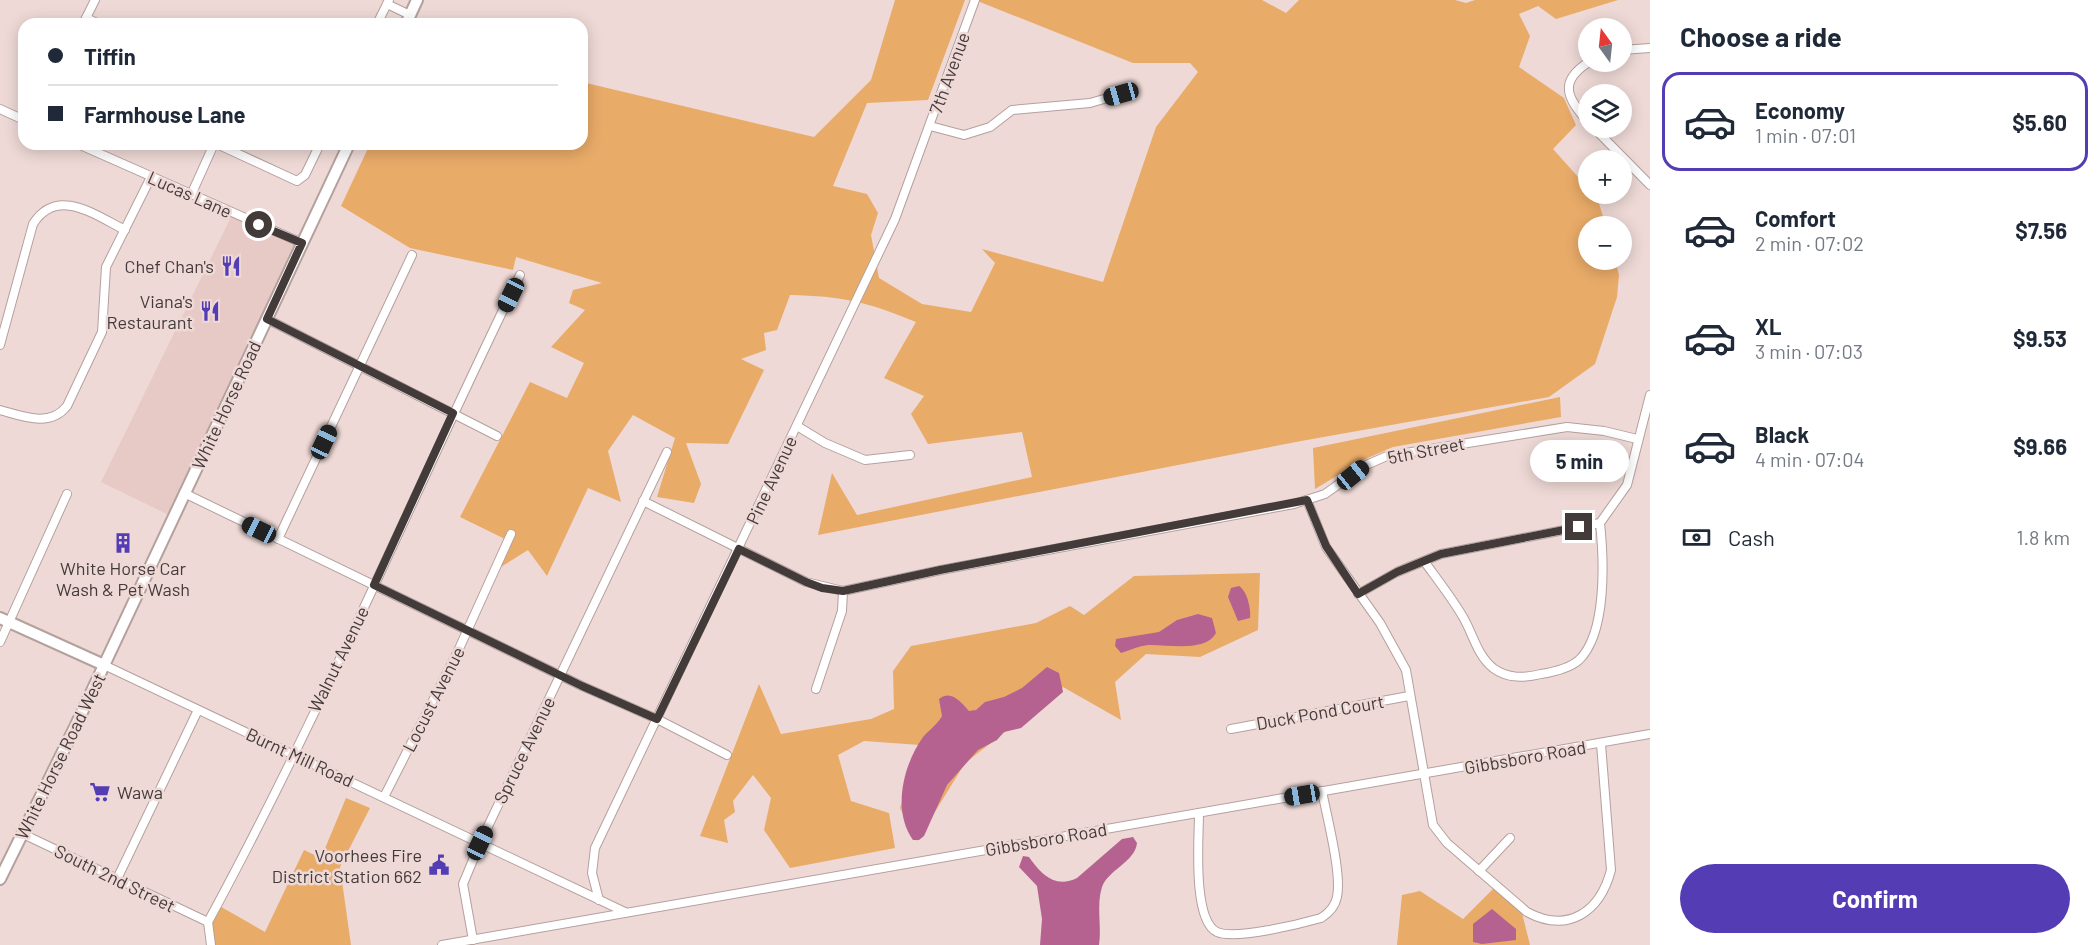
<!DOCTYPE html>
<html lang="en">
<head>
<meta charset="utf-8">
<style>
  :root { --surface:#fff; --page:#f2f2f3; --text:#1f2937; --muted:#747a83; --line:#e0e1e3; --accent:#543cb4 }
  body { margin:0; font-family:Barlow,sans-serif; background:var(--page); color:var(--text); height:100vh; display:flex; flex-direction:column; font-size:22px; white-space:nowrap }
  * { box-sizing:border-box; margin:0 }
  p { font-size:20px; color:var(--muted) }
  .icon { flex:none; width:33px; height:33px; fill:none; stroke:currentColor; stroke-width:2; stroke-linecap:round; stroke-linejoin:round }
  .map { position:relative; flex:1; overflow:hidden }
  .drawer { display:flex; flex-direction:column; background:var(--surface); width:450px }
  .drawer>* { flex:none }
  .guide { position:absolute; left:18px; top:18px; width:570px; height:132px; border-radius:18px; box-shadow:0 3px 15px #0003; display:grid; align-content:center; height:132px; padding:0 30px; background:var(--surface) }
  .needle { width:39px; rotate:345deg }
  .controls { position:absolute; left:1578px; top:18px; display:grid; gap:12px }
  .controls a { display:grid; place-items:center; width:54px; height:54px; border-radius:50%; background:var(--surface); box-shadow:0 3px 15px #0003; font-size:30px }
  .end { position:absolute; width:27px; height:27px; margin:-14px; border:8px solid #433b3a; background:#fff; box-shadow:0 0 0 3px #fff }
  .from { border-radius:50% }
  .bubble { position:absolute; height:42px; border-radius:21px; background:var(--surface); box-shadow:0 3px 15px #0003; font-size:20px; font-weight:700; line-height:42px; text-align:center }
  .car { position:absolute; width:18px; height:36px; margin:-18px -9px; border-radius:8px; box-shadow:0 0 4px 2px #0007; background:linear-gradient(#222 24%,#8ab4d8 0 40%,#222 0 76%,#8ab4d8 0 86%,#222 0) }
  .guide b { display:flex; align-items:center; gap:21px; height:57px; font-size:22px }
  .guide b+b { border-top:2px solid var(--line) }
  .guide i { width:15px; height:15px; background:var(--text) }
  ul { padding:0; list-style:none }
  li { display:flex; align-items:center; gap:18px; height:99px; margin:0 12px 9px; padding:0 18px; border:3px solid transparent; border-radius:18px }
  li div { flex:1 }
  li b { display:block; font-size:22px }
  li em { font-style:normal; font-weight:700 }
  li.selected { border-color:var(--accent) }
  li>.icon { width:54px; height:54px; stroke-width:1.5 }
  h2 { padding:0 30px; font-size:27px; line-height:72px }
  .pay { display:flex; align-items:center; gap:15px; height:66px; padding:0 30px; font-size:22px }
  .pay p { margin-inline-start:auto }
  .cta { display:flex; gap:12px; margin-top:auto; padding:12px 30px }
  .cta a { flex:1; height:69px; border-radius:36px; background:var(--accent); color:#fff; font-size:24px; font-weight:700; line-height:69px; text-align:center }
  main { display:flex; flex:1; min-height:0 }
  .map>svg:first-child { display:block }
  .built { fill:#e7cac6 }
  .green { fill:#e9ab68 }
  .water { fill:#b56291 }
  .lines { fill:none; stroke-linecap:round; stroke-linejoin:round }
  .minor-casing { stroke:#b4a09d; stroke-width:10 }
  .major-casing { stroke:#b4a09d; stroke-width:14 }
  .minor { stroke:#fff; stroke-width:8 }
  .major { stroke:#fff; stroke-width:10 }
  .route { stroke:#433b3a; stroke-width:8 }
  .labels { text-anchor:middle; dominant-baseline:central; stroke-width:5; stroke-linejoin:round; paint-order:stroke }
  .street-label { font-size:18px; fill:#433b3a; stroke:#eed9d6 }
  .poi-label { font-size:18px; fill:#433b3a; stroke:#eed9d6; text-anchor:end }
</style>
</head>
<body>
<main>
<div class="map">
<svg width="1650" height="945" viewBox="0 0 1650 945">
  <rect width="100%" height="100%" fill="#eed9d6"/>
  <path class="built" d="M233,213l69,30 -129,274 -72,-35z"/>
  <g class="green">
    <path d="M895,0h70l-37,100 -61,3 -34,83 34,8 11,19 -7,22 8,43 43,26 49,8 24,-49 -13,-14 121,33 53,-155 42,-55 -8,-9h-57l-158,-63h287l24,13 13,-13h156l11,3 9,-3h143l-62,19 -18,-13 -19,8 11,22 -11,31 45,31 12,27 -23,24 35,39v6l9,3 9,29h-18v34h27l4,15 -2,22 -22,67 -46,33 -248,44 -483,94 14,-62 25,42 175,-38 -10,-45 -94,12 -17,-30 13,-18 -40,-18 32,-56c-48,-20 -74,-26 -126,-27l-13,35 -13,3 2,17 -25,9 23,11 -36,74 -42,-1 15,41 -7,19 -37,-6 18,-59 -42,-23 -25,36 13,51 -33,-14 -41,88 -19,-26 -27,17 6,-27 -47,-23 70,-135 37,16 17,-35 -33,-16 34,-37 -16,-7 4,-13 29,-7 -86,-26 -3,13 -103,-22 -69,-42 29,-62h212v-62l232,55 57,-57z"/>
    <path d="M1560,397l1,20 -168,30 -30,13 -48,29 -2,-41z"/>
    <path d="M1260,573l-2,57 -58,27 -54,-3 -31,28 6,38 -58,-33 -98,76 -48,78 -17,-33 20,-63 -56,-4 -26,14 13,46 38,12 6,35 -105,20 -26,-38 7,-32 -18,-23 -20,26 2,11 -11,8 4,23 -28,-7 59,-152 22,50 90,-15 23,-10 -1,-38 18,-25 125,-23 34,-17 14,9 50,-39z"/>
    <path d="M346,798l24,10 -30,59 11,78h-140l-3,-18 8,-23 49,28 39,-82 17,8z"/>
    <path d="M1495,887l26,22 9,36h-133l5,-50 18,-4 43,28z"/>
  </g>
  <g class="water">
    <path d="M1239,586c8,5 12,22 11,32l-12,3 -10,-24 3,-9z"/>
    <path d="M1198,614l14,4 4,15c-11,20 -49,11 -68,12 -9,1 -18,5 -27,8l-6,-7 1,-7 43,-7 18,-12z"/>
    <path d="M1047,667l12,6 4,19 -42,36 -17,4 -7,8 -19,10 -31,35 -23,51 -5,4h-6c-21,-29 -10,-75 10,-103 6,-7 14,-12 19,-21l-3,-17c12,-10 22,3 30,12l7,-1 9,-8 19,-5 18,-9z"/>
    <path d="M1133,837l4,6c-2,19 -29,27 -35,44 -6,18 0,40 -3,58h-59l2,-26 -5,-33 -18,-19 4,-11 6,1c12,17 26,32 48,21l45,-39z"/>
    <path d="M1492,909l24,20v11l-34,4 -9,-2v-18z"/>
  </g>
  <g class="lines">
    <g class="minor-casing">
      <g id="minor">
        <path d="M387,4l23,11"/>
        <path d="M86,18l13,6"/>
        <path d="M83,24l12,-24"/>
        <path d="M377,24l12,-24"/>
        <path d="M1622,50l28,-2"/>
        <path d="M0,109l24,11"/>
        <path d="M1588,122c-20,-23 -31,-40 1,-60"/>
        <path d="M930,126l34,9 26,-8 22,-17 78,-7 31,-9"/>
        <path d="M1594,128l56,57"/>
        <path d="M78,144l224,99"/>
        <path d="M217,144l80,37 8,-6 15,-31"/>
        <path d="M191,195l23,-51"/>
        <path d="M267,319l230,117"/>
        <path d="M0,345l33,-121c24,-38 62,-9 92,6"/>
        <path d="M0,410c22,6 50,18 67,-4l35,-74 4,-65 45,-90"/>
        <path d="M797,426l28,17 40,17 45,-5"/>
        <path d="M184,493l398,193 75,33 70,36"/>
        <path d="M1307,500l19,47 54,76 26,47 27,155 14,18 80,69c41,22 73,0 84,-42l-10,-126"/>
        <path d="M643,501l163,81 37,9 98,-21 353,-66 31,-10 39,-28 23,-10 180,-29 37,4 33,8"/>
        <path d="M278,539l134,-284"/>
        <path d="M1424,561c13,18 28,37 39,56 10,17 14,38 30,51 15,11 31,10 48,6 12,-2 29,-6 38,-14 28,-27 25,-100 21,-137"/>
        <path d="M1358,594l39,-22 44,-18 159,-31 27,-38 23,-90"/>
        <path d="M0,642l67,-148"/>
        <path d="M104,665l521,247"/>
        <path d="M816,689l26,-78 1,-20"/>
        <path d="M1231,729l178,-33"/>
        <path d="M384,797l74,-146 53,-117"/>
        <path d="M1199,813c0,24 -7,107 18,119 18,8 83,-8 104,-14 8,-5 14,-11 16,-21 5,-23 -10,-80 -15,-106"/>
        <path d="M23,834l185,88"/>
        <path d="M1479,871l31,-33"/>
        <path d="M117,879l81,-169"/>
        <path d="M599,900l-7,-27 3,-25 300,-629 80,-219"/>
        <path d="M473,940l-10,-56 17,-41 187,-391"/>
        <path d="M211,945l-3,-23c114,-210 207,-432 312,-647"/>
        <path d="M442,945l1208,-211"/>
      </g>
    </g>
    <g class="major-casing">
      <g id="major">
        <path d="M406,24l11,-24"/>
        <path d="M0,618l104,47"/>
        <path d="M0,879l75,-152 274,-583"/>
      </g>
    </g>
    <use href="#minor" class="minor"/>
    <use href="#major" class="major"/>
  </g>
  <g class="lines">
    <path class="route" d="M259,225l43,18 -35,76 186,94 -79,172 208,101 75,33 82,-170 67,33 16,6 21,3 97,-21 367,-70 19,46 32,48 39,-22 44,-18 138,-27"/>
  </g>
  <defs>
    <g id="restaurant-bare" transform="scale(1.62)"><path d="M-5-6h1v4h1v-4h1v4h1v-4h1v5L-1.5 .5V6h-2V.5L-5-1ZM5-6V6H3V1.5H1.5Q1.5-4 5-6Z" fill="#543cb4" stroke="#eed9d6" stroke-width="2.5" paint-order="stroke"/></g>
    <g id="building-bare" transform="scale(1.62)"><path d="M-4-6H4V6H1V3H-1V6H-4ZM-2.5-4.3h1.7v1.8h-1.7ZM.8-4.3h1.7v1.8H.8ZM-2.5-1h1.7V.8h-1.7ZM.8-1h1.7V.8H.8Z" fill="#543cb4" stroke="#eed9d6" stroke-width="2.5" paint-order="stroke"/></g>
    <g id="supermarket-bare" transform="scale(1.62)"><path d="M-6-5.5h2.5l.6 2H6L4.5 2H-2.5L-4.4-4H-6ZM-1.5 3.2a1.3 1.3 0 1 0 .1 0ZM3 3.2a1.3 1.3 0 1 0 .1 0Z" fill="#543cb4" stroke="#eed9d6" stroke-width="2.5" paint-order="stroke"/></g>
    <g id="civic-bare" transform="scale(1.62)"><path d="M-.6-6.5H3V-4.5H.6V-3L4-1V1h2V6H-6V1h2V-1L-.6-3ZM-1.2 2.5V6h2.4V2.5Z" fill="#543cb4" stroke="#eed9d6" stroke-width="2.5" paint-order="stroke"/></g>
  </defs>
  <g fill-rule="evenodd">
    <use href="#restaurant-bare" x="231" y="266"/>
    <use href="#restaurant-bare" x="210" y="311"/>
    <use href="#building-bare" x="123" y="543"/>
    <use href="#supermarket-bare" x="100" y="792"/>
    <use href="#civic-bare" x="439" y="865"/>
  </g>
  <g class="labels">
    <g class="street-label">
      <text transform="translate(949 73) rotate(-70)">7th Avenue</text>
      <text transform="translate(190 194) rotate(24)">Lucas Lane</text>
      <text transform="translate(226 405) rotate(-65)">White Horse Road</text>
      <text transform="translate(1426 450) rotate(-11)">5th Street</text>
      <text transform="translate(771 480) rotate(-65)">Pine Avenue</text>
      <text transform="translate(338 659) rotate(-64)">Walnut Avenue</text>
      <text transform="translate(433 699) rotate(-63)">Locust Avenue</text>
      <text transform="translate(1320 712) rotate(-10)">Duck Pond Court</text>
      <text transform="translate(524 750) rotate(-64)">Spruce Avenue</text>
      <text transform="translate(60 756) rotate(-64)">White Horse Road West</text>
      <text transform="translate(300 757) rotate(25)">Burnt Mill Road</text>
      <text transform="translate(1525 757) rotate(-10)">Gibbsboro Road</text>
      <text transform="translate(1046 839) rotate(-10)">Gibbsboro Road</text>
      <text transform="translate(115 878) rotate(26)">South 2nd Street</text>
    </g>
    <g class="poi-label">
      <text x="214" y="266">Chef Chan's</text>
      <text x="193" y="301">Viana's<tspan x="193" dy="21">Restaurant</tspan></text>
      <text x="123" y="568" text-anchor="middle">White Horse Car<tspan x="123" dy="21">Wash &amp; Pet Wash</tspan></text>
      <text x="117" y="792" text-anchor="start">Wawa</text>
      <text x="422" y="855">Voorhees Fire<tspan x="422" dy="21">District Station 662</tspan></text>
    </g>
  </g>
</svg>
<div class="controls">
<a><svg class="needle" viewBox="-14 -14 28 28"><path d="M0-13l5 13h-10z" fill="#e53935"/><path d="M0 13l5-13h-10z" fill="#747a83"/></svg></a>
<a><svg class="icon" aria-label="layers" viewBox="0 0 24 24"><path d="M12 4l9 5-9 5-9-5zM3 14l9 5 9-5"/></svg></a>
<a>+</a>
<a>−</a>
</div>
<i class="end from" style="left:259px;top:225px"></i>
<i class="end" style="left:1579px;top:527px"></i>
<div class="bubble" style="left:1530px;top:440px;width:99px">5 min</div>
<i class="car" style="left:1121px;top:94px;rotate:254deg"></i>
<i class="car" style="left:511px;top:295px;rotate:206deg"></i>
<i class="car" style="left:324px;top:442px;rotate:25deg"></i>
<i class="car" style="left:1353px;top:475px;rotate:51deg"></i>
<i class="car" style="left:259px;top:530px;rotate:296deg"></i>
<i class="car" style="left:1302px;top:795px;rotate:260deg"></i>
<i class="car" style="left:480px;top:843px;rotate:25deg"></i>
<div class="guide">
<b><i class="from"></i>Tiffin</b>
<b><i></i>Farmhouse Lane</b>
</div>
</div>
<section class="drawer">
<h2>Choose a ride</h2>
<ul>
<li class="selected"><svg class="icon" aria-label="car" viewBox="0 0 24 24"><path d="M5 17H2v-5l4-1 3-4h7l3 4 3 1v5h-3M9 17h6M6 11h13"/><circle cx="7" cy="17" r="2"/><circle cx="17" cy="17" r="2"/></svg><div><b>Economy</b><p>1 min · 07:01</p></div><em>$5.60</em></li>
<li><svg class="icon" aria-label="car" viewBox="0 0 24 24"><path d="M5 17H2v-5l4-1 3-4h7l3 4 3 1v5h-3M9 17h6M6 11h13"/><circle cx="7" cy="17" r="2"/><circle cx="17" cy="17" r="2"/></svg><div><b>Comfort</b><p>2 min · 07:02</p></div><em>$7.56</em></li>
<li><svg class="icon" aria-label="car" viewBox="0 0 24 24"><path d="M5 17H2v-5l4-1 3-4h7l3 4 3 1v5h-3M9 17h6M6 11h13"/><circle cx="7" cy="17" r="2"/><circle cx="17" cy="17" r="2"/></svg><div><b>XL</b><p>3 min · 07:03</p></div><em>$9.53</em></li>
<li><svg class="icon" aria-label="car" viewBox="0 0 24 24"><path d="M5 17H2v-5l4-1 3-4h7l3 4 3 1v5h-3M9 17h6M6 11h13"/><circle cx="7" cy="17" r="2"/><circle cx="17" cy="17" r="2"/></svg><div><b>Black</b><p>4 min · 07:04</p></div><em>$9.66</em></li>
</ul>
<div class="pay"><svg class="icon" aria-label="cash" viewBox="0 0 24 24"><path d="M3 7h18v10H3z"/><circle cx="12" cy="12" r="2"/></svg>Cash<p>1.8 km</p></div>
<div class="cta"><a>Confirm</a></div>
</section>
</main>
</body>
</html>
